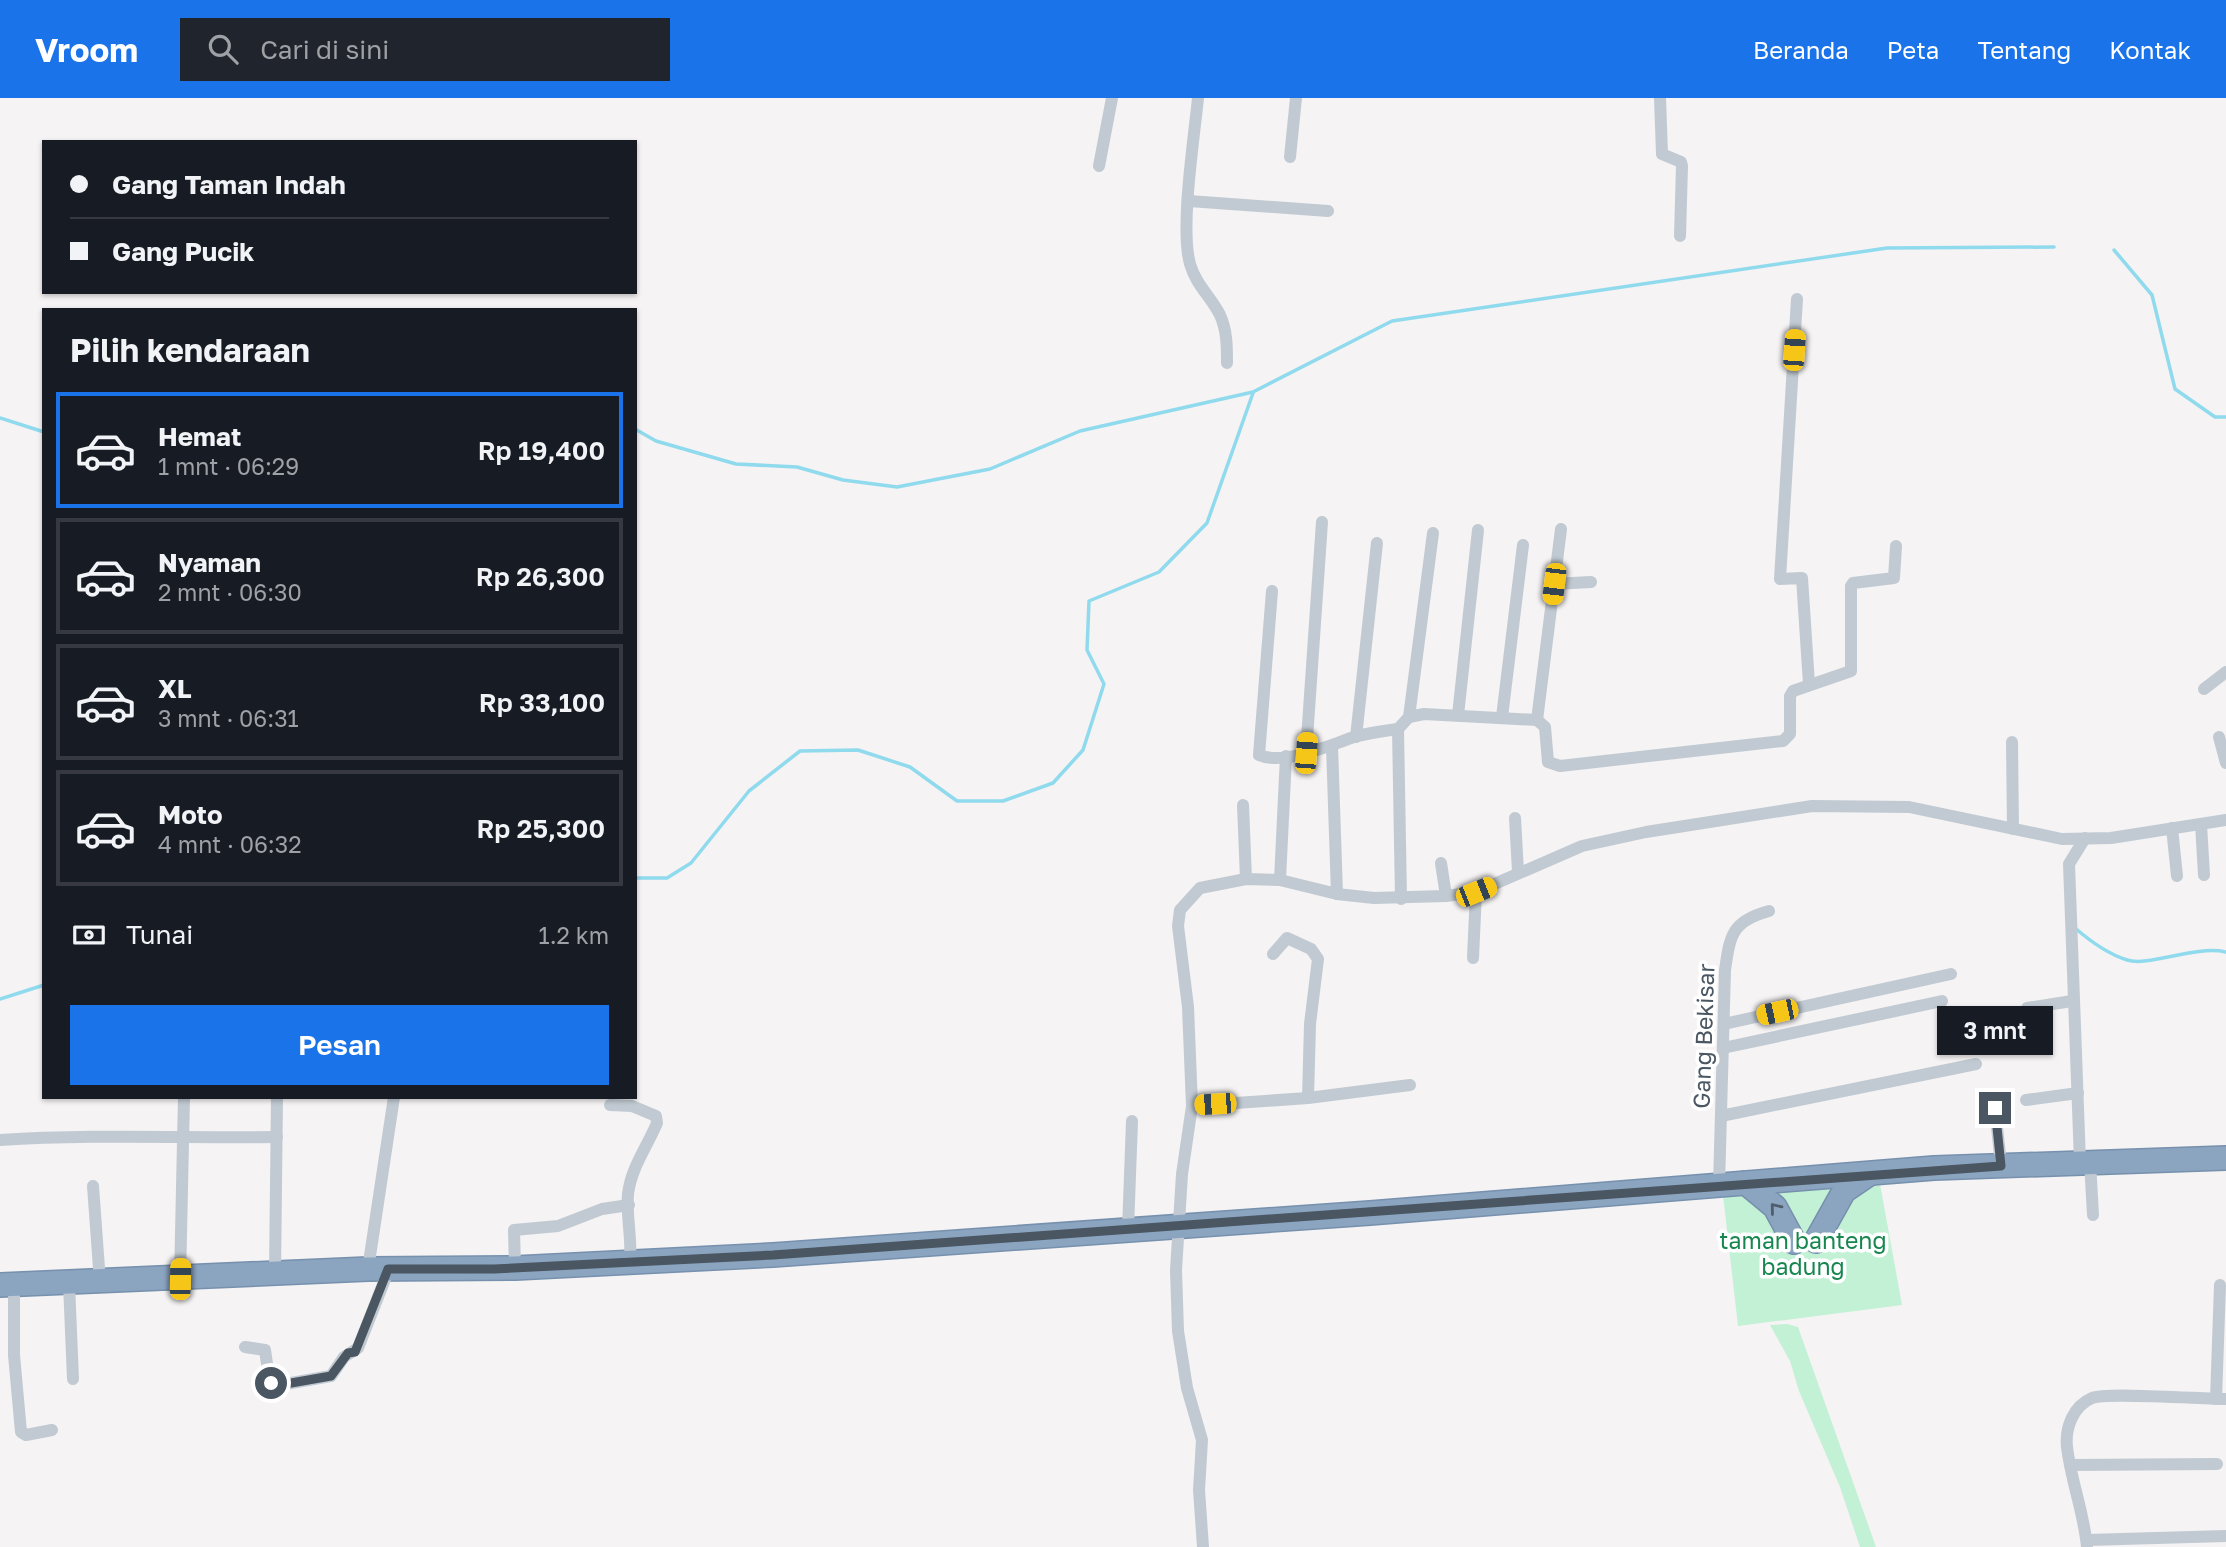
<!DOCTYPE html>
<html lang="id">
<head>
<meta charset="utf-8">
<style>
  :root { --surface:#171b24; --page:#20242c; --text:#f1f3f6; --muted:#9ea1a6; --line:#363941; --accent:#1a73e8 }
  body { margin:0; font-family:"Golos Text",sans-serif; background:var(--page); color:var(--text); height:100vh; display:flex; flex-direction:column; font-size:26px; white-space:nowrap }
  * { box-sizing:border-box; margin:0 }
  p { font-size:23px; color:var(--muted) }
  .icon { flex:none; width:38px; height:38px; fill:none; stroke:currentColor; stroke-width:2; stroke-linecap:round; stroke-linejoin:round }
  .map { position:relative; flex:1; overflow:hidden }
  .sheet { position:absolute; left:42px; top:210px; width:595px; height:791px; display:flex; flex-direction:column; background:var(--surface); border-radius:0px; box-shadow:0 2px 5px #0004 }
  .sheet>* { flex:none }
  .guide { position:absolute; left:42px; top:42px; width:595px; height:154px; border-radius:0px; box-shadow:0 2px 5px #0004; display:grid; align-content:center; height:154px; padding:0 28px; background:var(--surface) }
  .end { position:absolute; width:32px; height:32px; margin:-16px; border:9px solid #4a5661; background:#fff; box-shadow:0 0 0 4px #fff }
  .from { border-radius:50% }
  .bubble { position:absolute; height:49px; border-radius:0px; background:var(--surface); box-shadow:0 2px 5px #0004; font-size:23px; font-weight:600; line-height:49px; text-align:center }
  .car { position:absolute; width:21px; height:42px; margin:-21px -10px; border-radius:9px; box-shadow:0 0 5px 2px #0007; background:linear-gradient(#f5c518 24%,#345 0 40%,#f5c518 0 76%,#345 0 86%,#f5c518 0) }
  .guide b { display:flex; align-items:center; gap:24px; height:66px; font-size:26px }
  .guide b+b { border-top:2px solid var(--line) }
  .guide i { width:18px; height:18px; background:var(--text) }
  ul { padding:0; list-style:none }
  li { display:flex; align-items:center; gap:21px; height:116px; margin:0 14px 10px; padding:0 14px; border:4px solid var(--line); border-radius:0px }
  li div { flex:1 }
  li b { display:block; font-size:26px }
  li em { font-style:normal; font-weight:600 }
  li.selected { border-color:var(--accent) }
  li>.icon { width:63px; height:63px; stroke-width:1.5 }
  h2 { padding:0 28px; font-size:32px; line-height:84px }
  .pay { display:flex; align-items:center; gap:18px; height:77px; padding:0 28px; font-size:26px }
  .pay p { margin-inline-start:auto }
  .button { display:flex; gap:14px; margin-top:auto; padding:14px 28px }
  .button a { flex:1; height:80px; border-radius:0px; background:var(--accent); color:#fff; font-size:28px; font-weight:600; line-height:80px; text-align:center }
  header { display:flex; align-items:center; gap:42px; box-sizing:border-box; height:98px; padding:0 35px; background:var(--accent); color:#fff }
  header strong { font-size:33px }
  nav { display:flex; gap:38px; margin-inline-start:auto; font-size:24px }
  .search { width:490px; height:63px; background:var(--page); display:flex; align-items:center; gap:18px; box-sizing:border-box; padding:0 24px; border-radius:0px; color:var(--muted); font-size:26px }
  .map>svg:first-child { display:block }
  .green { fill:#c3f1d5 }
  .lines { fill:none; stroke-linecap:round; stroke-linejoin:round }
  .stream { stroke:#90daee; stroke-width:3.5 }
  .highway-casing { stroke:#7690ad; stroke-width:26 }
  .street { stroke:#c1cad2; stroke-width:12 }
  .highway { stroke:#8ba5c1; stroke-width:23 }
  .oneway { stroke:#505e6b }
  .route { stroke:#4a5661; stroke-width:9 }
  .labels { text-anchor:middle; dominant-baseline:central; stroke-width:7; stroke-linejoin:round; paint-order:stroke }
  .street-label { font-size:23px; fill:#4a5661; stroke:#fff }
  .park-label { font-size:23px; fill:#17864f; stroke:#fff }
</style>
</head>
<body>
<header>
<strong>Vroom</strong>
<div class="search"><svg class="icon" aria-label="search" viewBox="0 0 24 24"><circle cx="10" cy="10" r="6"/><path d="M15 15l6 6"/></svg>Cari di sini</div>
<nav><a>Beranda</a><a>Peta</a><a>Tentang</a><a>Kontak</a></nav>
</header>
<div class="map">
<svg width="2226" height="1449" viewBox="0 0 2226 1449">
  <rect width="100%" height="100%" fill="#f5f3f3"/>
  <g class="green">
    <path d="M1880,1086l22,121 -164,21 -15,-131z"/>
    <path d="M1787,1226l11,3 78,220h-16l-20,-60 -41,-96 -9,-30 -20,-36z"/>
  </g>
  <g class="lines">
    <g class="stream">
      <path d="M2114,152l38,45 23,94 40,28h11"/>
      <path d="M0,320l44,14"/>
      <path d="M635,331l21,12 80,23 61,3 46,13 54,7 93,-18 90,-38 173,-39 139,-71 495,-73 167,-1"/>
      <path d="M635,780h32l24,-15 58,-72 51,-40 58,-1 52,17 47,34h46l50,-18 30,-33 21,-66 -17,-34 2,-49 70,-29 48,-49 46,-130"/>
      <path d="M2075,830c15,13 33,26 52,32 22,7 67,-15 99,-8"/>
      <path d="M0,901l44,-14"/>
    </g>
    <g class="highway-casing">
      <g id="highway">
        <path d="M1746,1085l29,24 19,35"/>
        <path d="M1816,1143l28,-50 25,-17"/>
        <path d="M0,1187l368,-16 147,-1 258,-13 597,-42 564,-45 292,-10"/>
      </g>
    </g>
    <g class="street">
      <path d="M1198,0c-4,41 -18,130 -8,166 6,21 21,33 30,51 7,15 7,32 7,48"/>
      <path d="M1660,0l2,56 19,8 1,4 -2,70"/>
      <path d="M1290,59l6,-59"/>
      <path d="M1099,68l13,-68"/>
      <path d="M1189,103l139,10"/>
      <path d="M1797,201l-17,280 22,-1 7,106"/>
      <path d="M1554,486l37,-2"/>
      <path d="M1272,493l-13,164c24,11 71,-10 95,-18 14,-4 29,-6 44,-8"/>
      <path d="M2204,591l22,-17"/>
      <path d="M1458,617l20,-185"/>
      <path d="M1409,619l24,-184"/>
      <path d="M1502,619l21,-172"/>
      <path d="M1537,622l8,7 3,35 12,4 223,-25 7,-7v-38l3,-5 58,-20v-85l2,-3 41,-5 2,-32"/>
      <path d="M1356,639l21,-194"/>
      <path d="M2219,639l7,26"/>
      <path d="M2012,644l1,87"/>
      <path d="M1332,648l5,148"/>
      <path d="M1306,655l16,-231"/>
      <path d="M1243,707l3,74"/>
      <path d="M1515,720l3,54"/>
      <path d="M2201,726l3,51"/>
      <path d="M2172,730l5,48"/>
      <path d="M1441,765l5,33"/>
      <path d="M1280,782l6,-124"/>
      <path d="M1401,801l-3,-170 11,-12 15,-3 113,6 24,-191"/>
      <path d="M1273,856l14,-16 24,11 7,10 -8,65 -2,74"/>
      <path d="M1473,860l3,-66"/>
      <path d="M2027,910l45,-7"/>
      <path d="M1724,926l227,-50"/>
      <path d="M1723,950l219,-47"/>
      <path d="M2026,1002l52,-7"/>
      <path d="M610,1007l22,1 24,10 1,7c-10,24 -26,45 -29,71 -2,22 4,44 2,66"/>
      <path d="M1192,1008l116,-8 102,-13"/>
      <path d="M1995,1010l6,57"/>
      <path d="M1721,1018l255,-52"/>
      <path d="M0,1042c92,-6 184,-2 277,-3"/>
      <path d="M2080,1064l-11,-298 16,-26"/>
      <path d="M2090,1064l3,53"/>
      <path d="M1719,1087l6,-215c5,-35 7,-49 44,-59"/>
      <path d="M93,1088l7,96"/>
      <path d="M1128,1131l4,-108"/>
      <path d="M515,1170l-1,-38 44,-4 44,-17 27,-4"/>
      <path d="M368,1171l26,-172"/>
      <path d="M275,1176l2,-177"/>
      <path d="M180,1181l4,-182"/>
      <path d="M69,1186l4,95"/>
      <path d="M14,1187v70l7,77 5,3 26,-5"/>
      <path d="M245,1249l20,3 4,27 5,9 57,-10 13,-19 14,-9 31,-79"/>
      <path d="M2216,1301l4,-114"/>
      <path d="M2070,1367l147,-1"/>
      <path d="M2087,1442l139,-4"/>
      <path d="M1203,1449l-4,-57 3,-50 -15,-52 -9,-57 -2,-61 6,-96 10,-68 -4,-99 -10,-81 2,-16 20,-22 46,-9 34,1 57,14 37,4 72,-2 30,-4 106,-46 64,-14 166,-26 97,1 153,32 49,-1 115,-18"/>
      <path d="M2087,1449c-3,-34 -16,-66 -20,-100 -2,-19 6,-41 25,-49 14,-6 111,1 134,1"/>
    </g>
    <use href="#highway" class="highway"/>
  </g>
  <defs><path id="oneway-chevron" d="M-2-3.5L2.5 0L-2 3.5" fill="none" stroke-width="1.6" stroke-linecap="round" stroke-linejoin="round" transform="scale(1.75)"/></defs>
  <use class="oneway" href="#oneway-chevron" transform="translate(1775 1110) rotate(-129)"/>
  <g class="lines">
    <path class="route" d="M271,1285l3,3 57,-10 17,-23 7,-1 33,-83h106l279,-14 1228,-89 -6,-58"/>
  </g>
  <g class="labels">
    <g class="street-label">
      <text transform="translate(1703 938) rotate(-88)">Gang Bekisar</text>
    </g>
    <g class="park-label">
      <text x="1803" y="1142">taman banteng<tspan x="1803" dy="26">badung</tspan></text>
    </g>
  </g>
</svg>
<i class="end from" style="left:271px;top:1285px"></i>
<i class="end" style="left:1995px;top:1010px"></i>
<div class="bubble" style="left:1937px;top:908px;width:116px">3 mnt</div>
<i class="car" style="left:1794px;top:252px;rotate:4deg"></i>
<i class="car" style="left:1554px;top:486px;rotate:187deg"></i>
<i class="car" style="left:1306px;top:655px;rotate:4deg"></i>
<i class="car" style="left:1476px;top:794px;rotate:68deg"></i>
<i class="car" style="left:1777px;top:914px;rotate:258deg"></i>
<i class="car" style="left:1215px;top:1006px;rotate:267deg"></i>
<i class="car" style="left:180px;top:1181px;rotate:1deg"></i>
<div class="guide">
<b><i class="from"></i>Gang Taman Indah</b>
<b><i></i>Gang Pucik</b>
</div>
<section class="sheet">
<h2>Pilih kendaraan</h2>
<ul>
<li class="selected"><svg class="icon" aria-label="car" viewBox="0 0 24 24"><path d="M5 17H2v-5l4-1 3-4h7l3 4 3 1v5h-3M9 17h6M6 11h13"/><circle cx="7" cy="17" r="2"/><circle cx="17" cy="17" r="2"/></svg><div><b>Hemat</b><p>1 mnt · 06:29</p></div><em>Rp 19,400</em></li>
<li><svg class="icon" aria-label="car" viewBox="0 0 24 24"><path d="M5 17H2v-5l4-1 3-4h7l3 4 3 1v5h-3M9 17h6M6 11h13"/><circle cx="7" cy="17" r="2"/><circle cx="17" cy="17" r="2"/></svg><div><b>Nyaman</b><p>2 mnt · 06:30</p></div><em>Rp 26,300</em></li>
<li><svg class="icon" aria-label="car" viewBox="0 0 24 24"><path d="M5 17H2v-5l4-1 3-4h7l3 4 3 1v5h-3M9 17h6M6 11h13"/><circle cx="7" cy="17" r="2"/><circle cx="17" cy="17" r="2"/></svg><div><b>XL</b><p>3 mnt · 06:31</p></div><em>Rp 33,100</em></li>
<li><svg class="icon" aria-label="car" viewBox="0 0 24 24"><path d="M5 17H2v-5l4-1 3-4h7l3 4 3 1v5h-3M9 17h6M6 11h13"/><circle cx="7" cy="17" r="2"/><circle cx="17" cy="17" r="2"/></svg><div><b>Moto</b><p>4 mnt · 06:32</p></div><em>Rp 25,300</em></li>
</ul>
<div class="pay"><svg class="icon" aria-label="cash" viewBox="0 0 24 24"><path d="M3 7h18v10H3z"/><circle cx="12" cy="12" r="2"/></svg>Tunai<p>1.2 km</p></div>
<div class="button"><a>Pesan</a></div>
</section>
</div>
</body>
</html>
